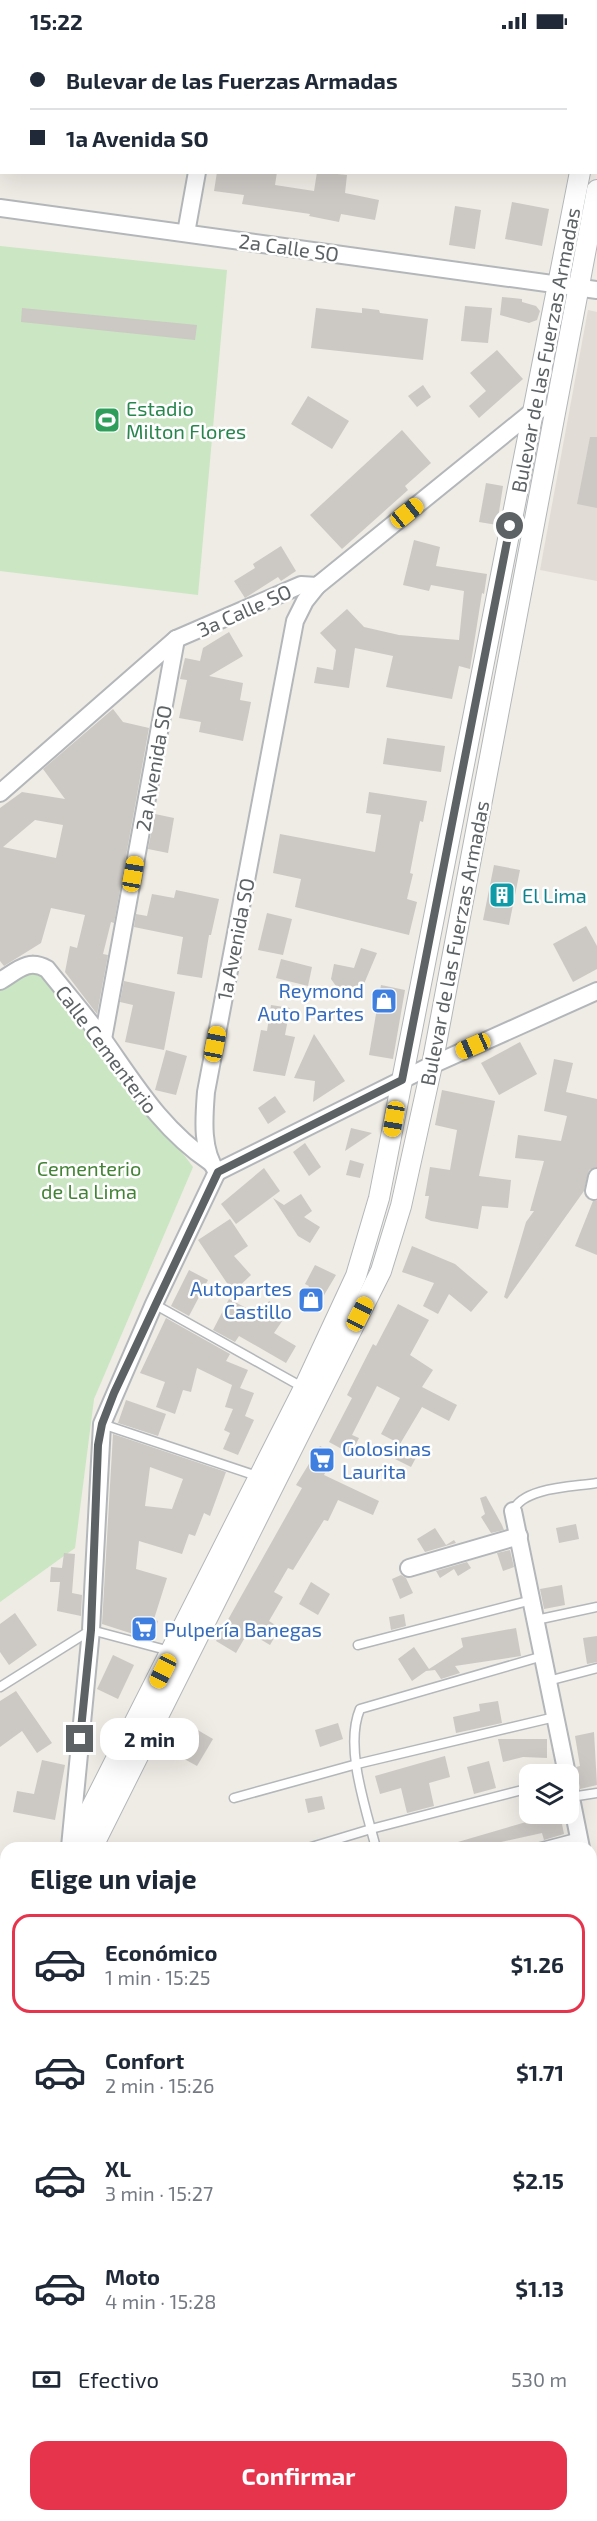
<!DOCTYPE html>
<html lang="es">
<head>
<meta charset="utf-8">
<style>
  :root { --surface:#fff; --page:#f2f2f3; --text:#1f2937; --muted:#747a83; --line:#e0e1e3; --accent:#e6344d }
  body { margin:0; font-family:"Exo 2",sans-serif; background:var(--page); color:var(--text); height:100vh; display:flex; flex-direction:column; font-size:22px; white-space:nowrap }
  * { box-sizing:border-box; margin:0 }
  p { font-size:20px; color:var(--muted) }
  .icon { flex:none; width:33px; height:33px; fill:none; stroke:currentColor; stroke-width:2; stroke-linecap:round; stroke-linejoin:round }
  .map { position:relative; flex:1; overflow:hidden }
  .panel { position:absolute; left:0px; top:1800px; width:597px; height:680px; display:flex; flex-direction:column; background:var(--surface); border-radius:18px 18px 0 0; box-shadow:0 6px 24px #0002 }
  .panel>* { flex:none }
  .hud { position:absolute; left:0px; top:0px; width:597px; height:132px; box-shadow:0 6px 24px #0002; display:grid; align-content:center; height:132px; padding:0 30px; background:var(--surface) }
  .buttons { position:absolute; left:519px; top:1722px; display:grid; gap:12px }
  .buttons a { display:grid; place-items:center; width:60px; height:60px; border-radius:12px; background:var(--surface); box-shadow:0 6px 24px #0002; font-size:30px }
  .end { position:absolute; width:27px; height:27px; margin:-14px; border:8px solid #5d6365; background:#fff; box-shadow:0 0 0 3px #fff }
  .from { border-radius:50% }
  .bubble { position:absolute; height:42px; border-radius:18px; background:var(--surface); box-shadow:0 6px 24px #0002; font-size:20px; font-weight:700; line-height:42px; text-align:center }
  .car { position:absolute; width:18px; height:36px; margin:-18px -9px; border-radius:8px; box-shadow:0 0 4px 2px #0007; background:linear-gradient(#f5c518 24%,#345 0 40%,#f5c518 0 76%,#345 0 86%,#f5c518 0) }
  .hud b { display:flex; align-items:center; gap:21px; height:57px; font-size:22px }
  .hud b+b { border-top:2px solid var(--line) }
  .hud i { width:15px; height:15px; background:var(--text) }
  ul { padding:0; list-style:none }
  li { display:flex; align-items:center; gap:18px; height:99px; margin:0 12px 9px; padding:0 18px; border:3px solid transparent; border-radius:18px }
  li div { flex:1 }
  li b { display:block; font-size:22px }
  li em { font-style:normal; font-weight:700 }
  li.on { border-color:var(--accent) }
  li>.icon { width:54px; height:54px; stroke-width:1.5 }
  h2 { padding:0 30px; font-size:27px; line-height:72px }
  .pay { display:flex; align-items:center; gap:15px; height:66px; padding:0 30px; font-size:22px }
  .pay p { margin-inline-start:auto }
  .button { display:flex; gap:12px; margin-top:auto; padding:12px 30px }
  .button a { flex:1; height:69px; border-radius:18px; background:var(--accent); color:#fff; font-size:24px; font-weight:700; line-height:69px; text-align:center }
  .status { display:flex; justify-content:space-between; align-items:center; height:42px; padding:0 30px; background:var(--surface); direction:ltr }
  .status svg { height:16px; fill:currentColor }
  .map>svg:first-child { display:block }
  .education { fill:#e2dcd6 }
  .green { fill:#cae6c2 }
  .building { fill:#ccc8c4; fill-rule:evenodd }
  .lines { fill:none; stroke-linecap:round; stroke-linejoin:round }
  .service-casing { stroke:#b3b7ba; stroke-width:11 }
  .minor-casing { stroke:#b3b7ba; stroke-width:20 }
  .tertiary-casing { stroke:#b3b7ba; stroke-width:22 }
  .service { stroke:#fff; stroke-width:8 }
  .minor { stroke:#fff; stroke-width:16 }
  .tertiary { stroke:#fff; stroke-width:20 }
  .route { stroke:#5d6365; stroke-width:8 }
  .labels { text-anchor:middle; dominant-baseline:central; stroke-width:5; stroke-linejoin:round; paint-order:stroke }
  .street-label { font-size:20px; fill:#5d6365; stroke:#fff }
  .leisure-label { font-size:20px; fill:#27864d; stroke:#fff; text-anchor:start }
  .culture-label { font-size:20px; fill:#0d838f; stroke:#fff; text-anchor:start }
  .shop-label { font-size:20px; fill:#366cbe; stroke:#fff; text-anchor:end }
  .park-label { font-size:20px; fill:#438336; stroke:#fff }
</style>
</head>
<body>
<div class="status"><b>15:22</b><svg viewBox="0 0 49 12"><path d="M0 12V9h3v3zM5 12V6h3v6zM10 12V3h3v9zM15 12V0h3v12zM26 1h20v11H26zM47 4h2v5h-2z"/></svg></div>
<div class="map">
<svg width="597" height="2479" viewBox="0 0 597 2479">
  <rect width="100%" height="100%" fill="#efebe5"/>
  <path class="education" d="M588,268l9,2v269l-57,-11z"/>
  <g class="green">
    <path d="M0,204l227,24 -29,325 -198,-24z"/>
    <path d="M33,912l160,213 -99,232 -19,149 -75,54v-625z"/>
    <path d="M597,1999v145l-6,-26v-118z"/>
  </g>
  <g class="building">
    <path d="M217,130h60l-2,13 39,6 3,-19 30,3 -2,18 34,7 -4,20 -34,-6 -2,8 -30,-6 1,-2 -68,-10 2,-9 -30,-4z"/>
    <path d="M512,160l37,7 -7,37 -37,-7z"/>
    <path d="M455,164l26,4 -6,39 -26,-4z"/>
    <path d="M502,255l20,2v3l14,4 4,5 -3,9 -8,3 -29,-8z"/>
    <path d="M465,264l27,2 -4,35 -27,-2z"/>
    <path d="M22,266l175,17 -2,15 -174,-18z"/>
    <path d="M316,266l46,5v-5l17,2 1,3 48,6 -5,41 -112,-12z"/>
    <path d="M497,308l26,29 -44,39 -10,-12 17,-15 -16,-18z"/>
    <path d="M423,343l8,12 -14,10 -9,-11z"/>
    <path d="M308,354l41,25 -17,28 -41,-25z"/>
    <path d="M402,388l29,33 -26,23 3,4 -66,59 -32,-34z"/>
    <path d="M590,395h7v71l-20,-4z"/>
    <path d="M486,441l17,3 -6,39 -18,-3z"/>
    <path d="M414,498l26,7 -4,19 51,8 -3,20 -2,-1 -12,76 -11,-3 -7,33 -66,-12 7,-31 -38,-8 -6,40 -35,-5 3,-16 16,3 3,-20 -16,-17 27,-24 17,18 35,8 60,5 5,-49 -33,-6 -2,6 -26,-6z"/>
    <path d="M281,504l15,25 -15,10 -3,-4 -33,21 -11,-17 21,-13 -2,-4z"/>
    <path d="M229,590l14,24 -34,20 34,7 -3,17 11,2 -8,39 -44,-9 2,-10 -22,-4 8,-38 -7,-1 5,-21 15,3 3,-13z"/>
    <path d="M113,667l10,13 26,6 -35,195 -3,-1 -8,32 5,1 -11,59 -32,-42 5,-26 7,2 8,-33 -34,-7 -10,35 -37,23 -4,-5v-153l22,-16 43,7 -22,-30zM35,778l28,5 -7,33 -53,-11z"/>
    <path d="M387,696l58,8 -4,26 -58,-8z"/>
    <path d="M369,750l58,9 -4,21 -3,-1 -10,52 3,1 -6,25 10,3 -8,33 -114,-28 6,-28 -28,-6 7,-39 95,18 6,-37 -15,-2z"/>
    <path d="M155,772l19,4 -6,35 -20,-4z"/>
    <path d="M494,823l26,5 -11,55 -26,-5z"/>
    <path d="M176,848l43,9 -8,36h-2l-7,43 -25,-4 6,-37 -49,-10 2,-13 11,2 5,-22 22,4z"/>
    <path d="M267,871l25,6 -9,36 -25,-5z"/>
    <path d="M586,884l11,20v23l-24,13 -20,-38z"/>
    <path d="M361,906l16,5 -19,45 -25,-6 3,-6 -5,-7 3,-15 20,4z"/>
    <path d="M281,917l31,8 -4,19 -32,-8z"/>
    <path d="M124,939l51,11 -11,58 -39,-8 8,-37 -13,-3z"/>
    <path d="M381,943l24,5 -12,69 -24,-4z"/>
    <path d="M271,963l19,3 -5,27 10,2 -10,39 -32,-5 8,-41 6,1z"/>
    <path d="M314,992l31,47 -32,21 2,-21 -21,-3z"/>
    <path d="M520,1000l17,32 -38,21 -18,-32z"/>
    <path d="M166,1008l21,6 -11,39 -21,-5z"/>
    <path d="M554,1017l19,4 -7,29 31,7v68l-8,3 -5,21 -77,108 -3,-2 22,-75 8,-11h-4l14,-50 -29,-3 3,-23 43,6 6,-25 -23,-5z"/>
    <path d="M442,1048l53,11 -16,75 32,4 -3,28 -26,-2 -4,23 -47,-8 -6,-3 4,-22h-4l5,-29 20,3 7,-40 -22,-5z"/>
    <path d="M275,1054l11,16 -18,12 -10,-16z"/>
    <path d="M351,1086l21,5 -27,18z"/>
    <path d="M305,1101l16,24 -12,9 -16,-24z"/>
    <path d="M350,1118l14,4 -4,14 -14,-3z"/>
    <path d="M264,1126l16,23 -44,33 -15,-20z"/>
    <path d="M301,1152l11,17 -8,6 16,10 -10,16 -12,-7 -25,-38 11,7z"/>
    <path d="M593,1159h4v54l-22,-9z"/>
    <path d="M230,1177l18,27 -14,10 17,19 -18,17 -35,-52z"/>
    <path d="M412,1204l43,18 33,28 -17,20 -22,-18 -11,20 -15,-8 11,-23 -32,-11z"/>
    <path d="M315,1223l21,10 -22,37 -14,-7 9,-19 -4,-2z"/>
    <path d="M189,1228l19,10 -19,36 -18,-10z"/>
    <path d="M229,1257l31,16 9,-14 18,13 -13,19 22,13 -10,17 -47,-27 -4,6 -22,-12z"/>
    <path d="M398,1262l31,16 -19,35 23,15 -11,17 35,18 -8,16 -27,-14 -22,37 -19,-10 19,-36 -23,-12 -25,49 7,3 -8,16 -22,-12 23,-44 -5,-3 26,-51 3,2z"/>
    <path d="M166,1276l64,36 -4,7 22,9 -8,18 14,5 -9,23 9,4 -16,35 -15,-6 7,-16 -6,-3 9,-21 -8,-2 7,-22 2,1 -37,-18 -6,24 -8,-2 -8,24 -19,-7 9,-25 -25,-9z"/>
    <path d="M126,1358l40,14 -8,22 -40,-13z"/>
    <path d="M113,1392l113,38 -16,44 -6,-3 -9,23 -6,-2 -7,20 -43,-13 -3,28 31,9 -13,41 4,2 -6,19 -50,-16zM150,1425l33,12 -11,30 -27,-3z"/>
    <path d="M403,1402l16,8 -8,15 -16,-8z"/>
    <path d="M320,1404l15,8 -11,21 55,26 -6,14 -35,-15 -10,21 -4,-1 -31,50 -5,-2 -14,24 9,5 -14,24 11,7 -10,17 -22,-13 -12,21 -20,-12 86,-153 -6,-3z"/>
    <path d="M486,1454l16,29 2,5 -13,3 -10,-16 4,-3 -5,-16z"/>
    <path d="M576,1482l3,15 -20,4 -3,-15z"/>
    <path d="M435,1486l11,17 8,-5 2,3 -31,9 -8,-13z"/>
    <path d="M510,1508l4,17 -11,4 -6,-18z"/>
    <path d="M64,1511l11,1 -3,39 10,2 -1,21 -24,-5 3,-29h-10l1,-15 11,1z"/>
    <path d="M467,1520l4,6 -13,8 -4,-7 -14,9 -4,-7z"/>
    <path d="M401,1533l5,3 7,15 -13,6 -8,-20z"/>
    <path d="M311,1540l19,12 -12,21 -19,-11z"/>
    <path d="M562,1543l3,20 -21,4 -4,-20z"/>
    <path d="M15,1571l22,32 -28,20 -9,-13v-28z"/>
    <path d="M404,1572l2,12 -15,4 -2,-13z"/>
    <path d="M516,1586l5,28 -66,10 5,7 -19,6 -6,-9 -9,1 -14,10 -14,-22 16,-12 15,22 34,-22 -2,-9z"/>
    <path d="M597,1594v26l-10,2 -4,-26z"/>
    <path d="M113,1613l21,10 -16,34 -21,-10z"/>
    <path d="M16,1649l36,52 -15,10 -15,-22 -22,16v-46z"/>
    <path d="M498,1659l4,22 -46,10 -3,-16 27,-6 -1,-7z"/>
    <path d="M184,1680l29,17 -16,27 -29,-16z"/>
    <path d="M338,1681l5,16 -23,8 -5,-17z"/>
    <path d="M594,1690l3,53 -17,4 -4,-22 4,-1 -5,-30z"/>
    <path d="M498,1697h49v19l-24,-1 -20,5z"/>
    <path d="M445,1714l5,21 -21,6 5,23 -27,7 -6,-25 -21,6 -5,-18z"/>
    <path d="M42,1718l23,5 -10,55 -42,-8 4,-21 17,3z"/>
    <path d="M489,1719l7,27 -22,6 -7,-27z"/>
    <path d="M322,1754l3,13 -17,4 -3,-14z"/>
    <path d="M539,1772h21l4,20 -20,6 -2,-7 -41,9 2,6h-52v-4l89,-26z"/>
  </g>
  <g class="lines">
    <g class="service-casing">
      <g id="service">
        <path d="M154,1262l150,84"/>
        <path d="M102,1382l158,53"/>
        <path d="M513,1469c10,-24 60,-24 84,-28"/>
        <path d="M536,1578l61,-13"/>
        <path d="M358,1603l174,-45"/>
        <path d="M548,1639l49,-13"/>
        <path d="M0,1645l91,-57 79,21"/>
        <path d="M571,1755l26,-4"/>
        <path d="M234,1756l123,-34 198,-47"/>
        <path d="M308,1806l63,-19 159,-41"/>
        <path d="M376,1806c-10,-39 -32,-101 -16,-139l183,-53"/>
        <path d="M537,1806l42,-11"/>
        <path d="M591,1931l6,-1"/>
        <path d="M0,2141h6"/>
        <path d="M0,2218l6,1"/>
        <path d="M0,2291l6,1"/>
        <path d="M591,2323l6,2"/>
        <path d="M591,2433l6,-3"/>
        <path d="M507,2479l10,-5"/>
      </g>
    </g>
    <g class="minor-casing">
      <g id="minor">
        <path d="M119,0l8,2"/>
        <path d="M221,2v-2"/>
        <path d="M0,166l597,82"/>
        <path d="M186,191l11,-61"/>
        <path d="M0,751l176,-154 125,-54 16,1 216,-175 6,-1"/>
        <path d="M0,939c17,-10 28,-23 47,-12 19,24 40,48 58,73 33,47 57,87 105,120"/>
        <path d="M103,997l73,-400"/>
        <path d="M217,1130c-16,-22 -13,-54 -11,-80l89,-471 10,-20 12,-15"/>
        <path d="M217,1130l215,-107 165,-74"/>
        <path d="M594,1149l3,-14"/>
        <path d="M513,1469l54,263"/>
        <path d="M409,1526l110,-32"/>
        <path d="M568,1741l13,65"/>
        <path d="M70,1805l21,-217 11,-206 52,-120 63,-132"/>
        <path d="M591,1854l6,31"/>
        <path d="M591,1973l6,-2"/>
        <path d="M0,2066l6,-5"/>
        <path d="M591,2247l6,11"/>
        <path d="M591,2294l6,3"/>
        <path d="M591,2386l6,7"/>
        <path d="M0,2393l6,3"/>
        <path d="M410,2474l3,5"/>
        <path d="M41,2479l3,-5"/>
      </g>
    </g>
    <g class="tertiary-casing">
      <g id="tertiary">
        <path d="M596,55l1,-7"/>
        <path d="M71,1806l233,-460 52,-112 23,-78 201,-1026"/>
        <path d="M92,1806l289,-577 20,-65 31,-141 165,-875"/>
        <path d="M0,1945l6,-12"/>
        <path d="M0,1986l6,-12"/>
      </g>
    </g>
    <use href="#service" class="service"/>
    <use href="#minor" class="minor"/>
    <use href="#tertiary" class="tertiary"/>
  </g>
  <g class="lines">
    <path class="route" d="M80,1697l11,-109 7,-185 4,-21 12,-31 104,-221 184,-92 108,-554"/>
  </g>
  <defs>
    <g id="stadium-square" transform="scale(1.35)"><rect x="-9" y="-9" width="18" height="18" rx="4" fill="#2e9e5b" stroke="#fff"/><path d="M0-5a6.5 5 0 1 0 0 10a6.5 5 0 1 0 0-10ZM-3.5-1.8h7v3.6h-7Z" fill="#fff"/></g>
    <g id="building-square" transform="scale(1.35)"><rect x="-9" y="-9" width="18" height="18" rx="4" fill="#0f9aa8" stroke="#fff"/><path d="M-4-6H4V6H1V3H-1V6H-4ZM-2.5-4.3h1.7v1.8h-1.7ZM.8-4.3h1.7v1.8H.8ZM-2.5-1h1.7V.8h-1.7ZM.8-1h1.7V.8H.8Z" fill="#fff"/></g>
    <g id="shop-square" transform="scale(1.35)"><rect x="-9" y="-9" width="18" height="18" rx="4" fill="#3f7fe0" stroke="#fff"/><path d="M-5-2.5h2.3a2.7 3.5 0 0 1 5.4 0H5L5.5 6h-11ZM-1.5-2.5h3a1.5 2.3 0 0 0-3 0Z" fill="#fff"/></g>
    <g id="supermarket-square" transform="scale(1.35)"><rect x="-9" y="-9" width="18" height="18" rx="4" fill="#3f7fe0" stroke="#fff"/><path d="M-6-5.5h2.5l.6 2H6L4.5 2H-2.5L-4.4-4H-6ZM-1.5 3.2a1.3 1.3 0 1 0 .1 0ZM3 3.2a1.3 1.3 0 1 0 .1 0Z" fill="#fff"/></g>
  </defs>
  <g fill-rule="evenodd">
    <use href="#stadium-square" x="107" y="378"/>
    <use href="#building-square" x="502" y="853"/>
    <use href="#shop-square" x="384" y="959"/>
    <use href="#shop-square" x="311" y="1258"/>
    <use href="#supermarket-square" x="322" y="1418"/>
    <use href="#supermarket-square" x="144" y="1587"/>
  </g>
  <g class="labels">
    <g class="street-label">
      <text transform="translate(289 205) rotate(8)">2a Calle SO</text>
      <text transform="translate(545 308) rotate(-79)">Bulevar de las Fuerzas Armadas</text>
      <text transform="translate(244 568) rotate(-24)">3a Calle SO</text>
      <text transform="translate(153 726) rotate(-80)">2a Avenida SO</text>
      <text transform="translate(235 897) rotate(-79)">1a Avenida SO</text>
      <text transform="translate(454 901) rotate(-79)">Bulevar de las Fuerzas Armadas</text>
      <text transform="translate(107 1007) rotate(53)">Calle Cementerio</text>
    </g>
    <g class="leisure-label">
      <text x="126" y="366">Estadio<tspan x="126" dy="23">Milton Flores</tspan></text>
    </g>
    <g class="culture-label">
      <text x="522" y="853">El Lima</text>
    </g>
    <g class="shop-label">
      <text x="364" y="948">Reymond<tspan x="364" dy="23">Auto Partes</tspan></text>
      <text x="292" y="1246">Autopartes<tspan x="292" dy="23">Castillo</tspan></text>
      <text x="342" y="1406" text-anchor="start">Golosinas<tspan x="342" dy="23">Laurita</tspan></text>
      <text x="164" y="1587" text-anchor="start">Pulpería Banegas</text>
    </g>
    <g class="park-label">
      <text x="89" y="1126">Cementerio<tspan x="89" dy="23">de La Lima</tspan></text>
    </g>
  </g>
</svg>
<div class="buttons">
<a><svg class="icon" aria-label="layers" viewBox="0 0 24 24"><path d="M12 4l9 5-9 5-9-5zM3 14l9 5 9-5"/></svg></a>
</div>
<i class="end from" style="left:510px;top:484px"></i>
<i class="end" style="left:80px;top:1697px"></i>
<div class="bubble" style="left:100px;top:1676px;width:99px">2 min</div>
<i class="car" style="left:407px;top:471px;rotate:51deg"></i>
<i class="car" style="left:133px;top:832px;rotate:10deg"></i>
<i class="car" style="left:215px;top:1002px;rotate:11deg"></i>
<i class="car" style="left:473px;top:1004px;rotate:246deg"></i>
<i class="car" style="left:394px;top:1077px;rotate:190deg"></i>
<i class="car" style="left:360px;top:1272px;rotate:27deg"></i>
<i class="car" style="left:163px;top:1629px;rotate:207deg"></i>
<div class="hud">
<b><i class="from"></i>Bulevar de las Fuerzas Armadas</b>
<b><i></i>1a Avenida SO</b>
</div>
<section class="panel">
<h2>Elige un viaje</h2>
<ul>
<li class="on"><svg class="icon" aria-label="car" viewBox="0 0 24 24"><path d="M5 17H2v-5l4-1 3-4h7l3 4 3 1v5h-3M9 17h6M6 11h13"/><circle cx="7" cy="17" r="2"/><circle cx="17" cy="17" r="2"/></svg><div><b>Económico</b><p>1 min · 15:25</p></div><em>$1.26</em></li>
<li><svg class="icon" aria-label="car" viewBox="0 0 24 24"><path d="M5 17H2v-5l4-1 3-4h7l3 4 3 1v5h-3M9 17h6M6 11h13"/><circle cx="7" cy="17" r="2"/><circle cx="17" cy="17" r="2"/></svg><div><b>Confort</b><p>2 min · 15:26</p></div><em>$1.71</em></li>
<li><svg class="icon" aria-label="car" viewBox="0 0 24 24"><path d="M5 17H2v-5l4-1 3-4h7l3 4 3 1v5h-3M9 17h6M6 11h13"/><circle cx="7" cy="17" r="2"/><circle cx="17" cy="17" r="2"/></svg><div><b>XL</b><p>3 min · 15:27</p></div><em>$2.15</em></li>
<li><svg class="icon" aria-label="car" viewBox="0 0 24 24"><path d="M5 17H2v-5l4-1 3-4h7l3 4 3 1v5h-3M9 17h6M6 11h13"/><circle cx="7" cy="17" r="2"/><circle cx="17" cy="17" r="2"/></svg><div><b>Moto</b><p>4 min · 15:28</p></div><em>$1.13</em></li>
</ul>
<div class="pay"><svg class="icon" aria-label="cash" viewBox="0 0 24 24"><path d="M3 7h18v10H3z"/><circle cx="12" cy="12" r="2"/></svg>Efectivo<p>530 m</p></div>
<div class="button"><a>Confirmar</a></div>
</section>
</div>
</body>
</html>
